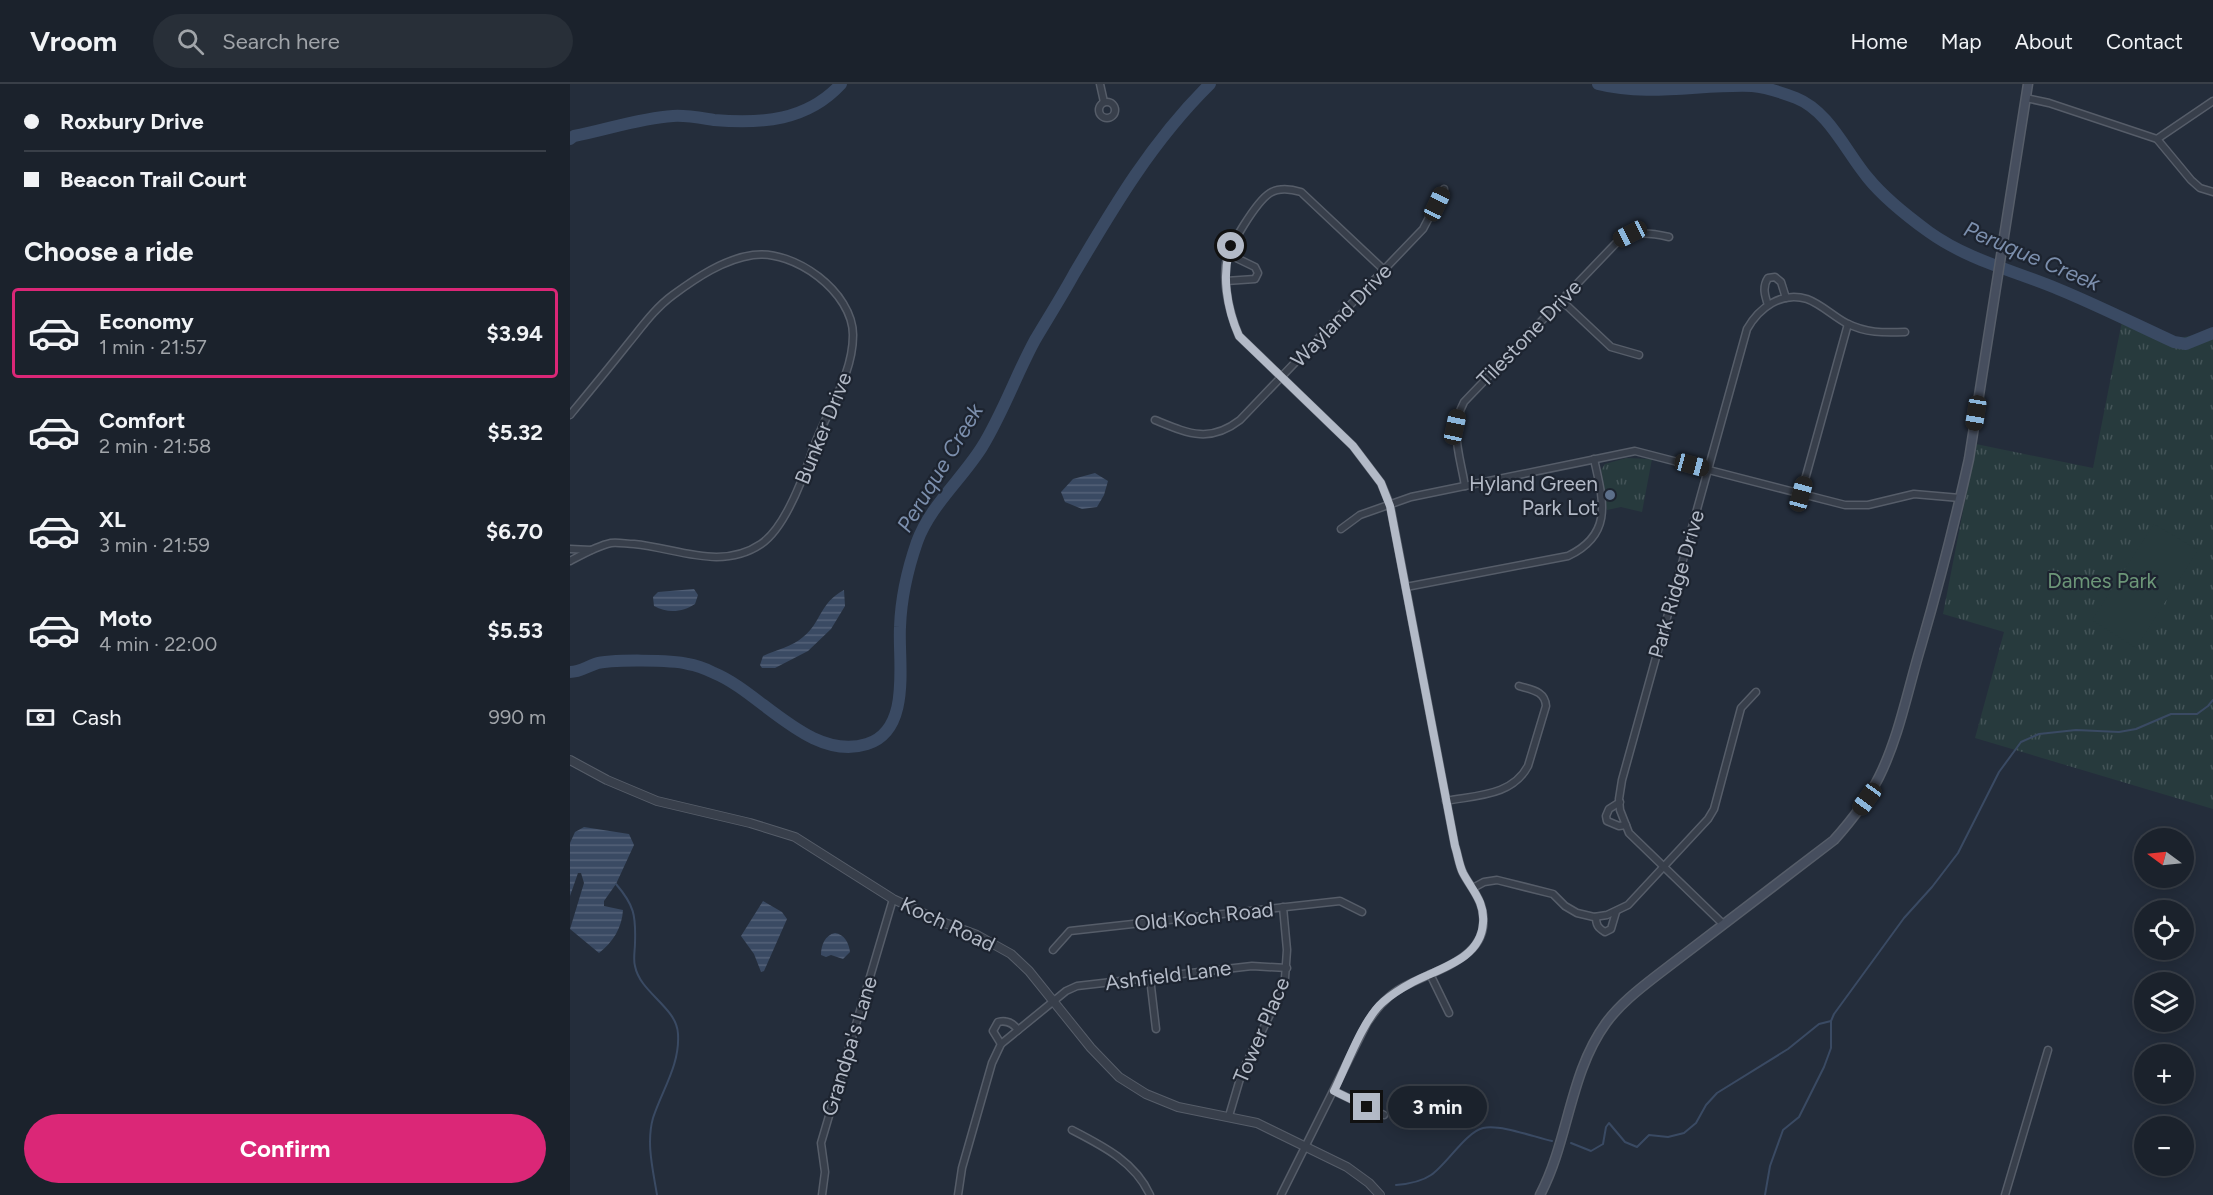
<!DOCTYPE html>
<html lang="en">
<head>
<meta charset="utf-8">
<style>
  :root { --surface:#1b222c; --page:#282f38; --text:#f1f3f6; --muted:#a0a4a9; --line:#393f48; --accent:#db2777 }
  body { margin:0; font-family:Figtree,sans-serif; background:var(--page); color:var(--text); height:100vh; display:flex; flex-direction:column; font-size:22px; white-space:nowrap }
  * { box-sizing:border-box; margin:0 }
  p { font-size:20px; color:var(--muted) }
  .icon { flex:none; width:33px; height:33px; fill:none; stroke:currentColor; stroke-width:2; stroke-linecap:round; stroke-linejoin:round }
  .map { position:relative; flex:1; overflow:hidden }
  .panel { display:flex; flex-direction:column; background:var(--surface); width:570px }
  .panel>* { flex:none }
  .hud { display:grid; align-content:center; height:132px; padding:0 24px; background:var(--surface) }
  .needle { width:39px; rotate:285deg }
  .tools { position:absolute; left:1564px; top:744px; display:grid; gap:12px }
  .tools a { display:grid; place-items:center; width:60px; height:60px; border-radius:50%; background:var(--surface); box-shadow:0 3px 15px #0003,0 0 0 2px var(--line); font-size:30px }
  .end { position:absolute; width:27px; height:27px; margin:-14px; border:8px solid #b3bac7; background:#111; box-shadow:0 0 0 3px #111 }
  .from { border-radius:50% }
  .bubble { position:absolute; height:42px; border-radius:21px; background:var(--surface); box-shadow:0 3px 15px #0003,0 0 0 2px var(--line); font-size:20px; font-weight:700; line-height:42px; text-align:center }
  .car { position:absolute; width:18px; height:36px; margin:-18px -9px; border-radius:8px; box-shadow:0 0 4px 2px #0007; background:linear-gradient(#222 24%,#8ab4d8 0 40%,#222 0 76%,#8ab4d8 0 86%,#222 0) }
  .hud b { display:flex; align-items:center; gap:21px; height:57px; font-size:22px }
  .hud b+b { border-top:2px solid var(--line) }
  .hud i { width:15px; height:15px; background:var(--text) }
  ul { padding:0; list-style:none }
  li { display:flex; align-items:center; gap:18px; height:90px; margin:0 12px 9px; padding:0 12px; border:3px solid transparent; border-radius:6px }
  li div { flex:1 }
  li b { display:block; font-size:22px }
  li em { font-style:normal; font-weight:700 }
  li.active { border-color:var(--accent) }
  li>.icon { width:54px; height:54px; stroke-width:1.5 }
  h2 { padding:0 24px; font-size:27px; line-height:72px }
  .pay { display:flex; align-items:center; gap:15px; height:66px; padding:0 24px; font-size:22px }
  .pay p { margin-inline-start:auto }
  .action { display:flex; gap:12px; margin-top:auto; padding:12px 24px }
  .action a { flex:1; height:69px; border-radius:36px; background:var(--accent); color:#fff; font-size:24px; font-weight:700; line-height:69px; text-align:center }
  header { display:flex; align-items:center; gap:36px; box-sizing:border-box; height:84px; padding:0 30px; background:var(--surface); border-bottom:2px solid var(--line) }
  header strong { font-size:28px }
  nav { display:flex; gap:33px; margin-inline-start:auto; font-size:21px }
  .search { width:420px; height:54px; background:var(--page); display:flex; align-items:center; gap:15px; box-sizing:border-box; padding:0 21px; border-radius:33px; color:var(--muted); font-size:22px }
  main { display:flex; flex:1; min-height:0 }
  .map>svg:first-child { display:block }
  .grass { fill:url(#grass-tufts) }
  .garden { fill:#273a3d }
  .water { fill:url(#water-rules) }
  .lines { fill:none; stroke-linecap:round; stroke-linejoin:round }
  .stream { stroke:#3a4a63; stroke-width:2 }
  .river { stroke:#3a4a63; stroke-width:12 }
  .minor-casing { stroke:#565d69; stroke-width:9 }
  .tertiary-casing { stroke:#565d69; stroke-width:10 }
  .secondary-casing { stroke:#565d69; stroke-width:11 }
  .minor { stroke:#383f4b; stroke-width:6 }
  .tertiary { stroke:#383f4b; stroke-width:8 }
  .secondary { stroke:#464e5e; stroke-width:8 }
  .route { stroke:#b3bac7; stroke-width:8 }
  .service-dot { fill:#5c6f8a; stroke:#1d2430; stroke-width:2 }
  .labels { text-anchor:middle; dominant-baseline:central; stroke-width:4.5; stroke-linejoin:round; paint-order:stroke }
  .street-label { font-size:21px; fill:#b3bac7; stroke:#1d2430 }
  .poi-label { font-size:21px; fill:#b3bac7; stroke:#1d2430; text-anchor:end }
  .park-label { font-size:21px; fill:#6c9678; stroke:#1d2430 }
  .water-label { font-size:22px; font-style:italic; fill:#7c8fad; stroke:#1d2430 }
</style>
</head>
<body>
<header>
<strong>Vroom</strong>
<div class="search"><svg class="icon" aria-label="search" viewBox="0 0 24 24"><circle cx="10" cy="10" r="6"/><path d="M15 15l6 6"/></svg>Search here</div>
<nav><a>Home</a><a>Map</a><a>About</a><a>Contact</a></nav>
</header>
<main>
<section class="panel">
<div class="hud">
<b><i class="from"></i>Roxbury Drive</b>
<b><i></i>Beacon Trail Court</b>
</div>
<h2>Choose a ride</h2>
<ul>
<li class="active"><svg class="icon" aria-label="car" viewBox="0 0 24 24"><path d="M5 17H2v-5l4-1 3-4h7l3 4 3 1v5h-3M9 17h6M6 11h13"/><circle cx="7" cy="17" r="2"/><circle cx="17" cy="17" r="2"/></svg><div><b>Economy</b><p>1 min · 21:57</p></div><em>$3.94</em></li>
<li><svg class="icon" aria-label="car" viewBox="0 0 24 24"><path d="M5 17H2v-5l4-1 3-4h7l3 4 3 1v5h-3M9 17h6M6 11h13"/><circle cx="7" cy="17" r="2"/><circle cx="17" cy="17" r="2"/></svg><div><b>Comfort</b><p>2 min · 21:58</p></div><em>$5.32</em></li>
<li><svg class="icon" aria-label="car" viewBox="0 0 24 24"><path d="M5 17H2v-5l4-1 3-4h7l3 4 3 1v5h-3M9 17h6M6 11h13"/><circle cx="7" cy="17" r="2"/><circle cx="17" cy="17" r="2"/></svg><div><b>XL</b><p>3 min · 21:59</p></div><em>$6.70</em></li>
<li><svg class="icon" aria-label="car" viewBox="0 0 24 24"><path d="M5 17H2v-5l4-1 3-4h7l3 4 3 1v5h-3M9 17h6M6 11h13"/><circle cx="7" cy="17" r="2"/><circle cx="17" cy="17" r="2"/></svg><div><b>Moto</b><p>4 min · 22:00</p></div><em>$5.53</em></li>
</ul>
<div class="pay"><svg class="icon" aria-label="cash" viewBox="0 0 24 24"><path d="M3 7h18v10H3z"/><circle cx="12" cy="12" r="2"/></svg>Cash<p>990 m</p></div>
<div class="action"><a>Confirm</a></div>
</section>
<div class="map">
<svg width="1643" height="1111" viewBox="0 0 1643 1111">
  <defs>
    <pattern id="grass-tufts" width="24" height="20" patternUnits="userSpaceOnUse" patternTransform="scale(1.5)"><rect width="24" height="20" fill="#273a3d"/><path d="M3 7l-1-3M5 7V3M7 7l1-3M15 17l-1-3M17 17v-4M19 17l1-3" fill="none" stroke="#445458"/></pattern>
    <pattern id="water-rules" width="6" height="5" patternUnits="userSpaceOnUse" patternTransform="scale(1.5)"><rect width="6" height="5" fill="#3a4a63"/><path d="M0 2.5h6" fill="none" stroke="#546278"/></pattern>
  </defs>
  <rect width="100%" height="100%" fill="#242d3b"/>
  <g class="grass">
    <path d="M1552,237l50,18 41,-7v477l-238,-71 29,-106 -61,-18 33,-170 117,24z"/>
    <path d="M1056,374l26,1 -10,53 -21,-5 -14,3 -6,-40 4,-6z"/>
  </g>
  <path class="garden" d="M1584,440l44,26 -62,98 -44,-28z"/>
  <g class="water">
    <path d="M525,389l13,8 -4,14 -7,12 -15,2 -17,-7 -4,-10 12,-13z"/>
    <path d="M124,505l4,6 -3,9c-12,8 -27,10 -41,2l-1,-9 5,-5z"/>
    <path d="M274,506l1,16 -14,23 -23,22 -33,17h-13l-2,-3 3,-9c13,-6 30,-10 40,-19 19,-15 16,-34 41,-47z"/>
    <path d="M14,743l45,7 5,11 -18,39 -12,17v5l19,4c-1,18 -10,32 -24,43l-29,-24 14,-46 -3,-10h-3l-8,23v-53l5,-11z"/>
    <path d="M193,817l19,11 5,7 -23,52 -3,1 -7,-18 -13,-18z"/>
    <path d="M265,849c9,1 14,10 15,19l-7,7 -12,-4 -5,2 -5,-2c0,-10 4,-20 14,-22z"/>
  </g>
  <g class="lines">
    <g class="stream">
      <path d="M0,592l9,-4"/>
      <path d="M46,800c18,21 20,31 19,59 0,7 -2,16 0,23 5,27 42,41 43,68 2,31 -16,56 -25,84 -7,25 0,52 4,77"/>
      <path d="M1001,1059l20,8 12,-7 3,-17 3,-4 16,19 12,5 12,-12 19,2 16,-4 12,-10 10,-18 11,-12 71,-44 31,-25 12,-3"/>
      <path d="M826,1101c12,-1 25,-3 35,-10 15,-10 35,-43 52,-47 17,-4 51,9 69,13"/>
      <path d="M1195,1111l5,-29 13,-36 16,-13 25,-50 7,-19v-27l3,-7 70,-96 28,-31 26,-34 41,-81 22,-30 18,-8 37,-4 43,2 17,-3 35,-15h26l11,-8 5,-6"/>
    </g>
    <g class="river">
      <path d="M1028,0c51,13 103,0 154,2 14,1 31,7 44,12 33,13 50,54 72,80 17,21 39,38 61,54 39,28 86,39 129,57 39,16 77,35 116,53l12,2 27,-11"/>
      <path d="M0,55l4,-3c32,-6 66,-18 99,-20 13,-1 28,2 41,4 48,4 93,1 127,-36"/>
      <path d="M0,588c10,0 16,-5 25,-8 15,-5 78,-4 93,0 8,1 18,5 26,9 47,19 96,89 153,71 45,-14 31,-82 33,-117 1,-29 8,-59 17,-85 13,-36 45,-63 65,-95 21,-34 34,-72 53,-107 13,-22 27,-44 39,-66 40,-68 79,-134 136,-190"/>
    </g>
    <g class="minor-casing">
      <g id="minor">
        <path d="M530,0l4,18"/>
        <path d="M1456,14l23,5 108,36 34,41 9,8 13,4"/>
        <circle cx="537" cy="26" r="8"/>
        <path d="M1587,55l56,-38"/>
        <path d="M656,197l29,-2 3,-6 -3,-6 -27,-13"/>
        <path d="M991,216l50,47 28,8"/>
        <path d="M1198,221c-3,-9 -6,-18 0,-27l7,-1 6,5 5,16"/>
        <path d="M0,331c19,-23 38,-46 57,-70 14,-17 28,-37 46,-50 23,-17 51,-36 80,-40 41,-6 100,37 100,80 0,41 -27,77 -40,114 -9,27 -28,79 -52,95 -40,27 -84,4 -127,0 -7,0 -16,-2 -23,-1 -14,3 -28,11 -41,18"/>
        <path d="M585,336c32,13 54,24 85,0l183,-191 21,-40"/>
        <path d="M895,402c-5,-31 -16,-56 -1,-84l155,-162c17,-9 31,-7 50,-3"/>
        <path d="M1231,410l47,-170"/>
        <path d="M771,445l19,-14 51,-18 224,-46 210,54h23l46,-11 46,4"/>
        <path d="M0,465l21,1"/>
        <path d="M836,503l162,-31c46,-22 35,-56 26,-97"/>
        <path d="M876,717c31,-6 66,-5 82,-35l18,-60c-1,-15 -14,-16 -27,-20"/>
        <path d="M1050,718l-11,7 -3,7 1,5 12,5 7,-1"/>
        <path d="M903,804l11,-6 13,-2 56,14 12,12 12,7 17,4 13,-2 21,-10 80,-86 6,-10 27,-101 15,-16"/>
        <path d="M1026,833c0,8 2,11 9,15l6,-3 5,-17"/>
        <path d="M1153,840l-94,-91 -9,-23 -1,-11 3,-19 125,-451c12,-21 34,-38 60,-30 14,5 26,17 39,24 20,10 37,10 59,9"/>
        <path d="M483,866l17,-19 270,-30 22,11"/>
        <path d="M860,890l19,39"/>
        <path d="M580,894l6,51"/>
        <path d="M431,960l-8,-13 5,-9c8,-2 15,1 20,8"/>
        <path d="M764,1007l50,24"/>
        <path d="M659,1032l13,-44 37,-76 6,-18 2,-28 -4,-43"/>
        <path d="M502,1046c31,16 63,32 78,65"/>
        <path d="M252,1111l3,-23 -4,-29 72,-244"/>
        <path d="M388,1111l4,-27 30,-105 9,-19 65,-53 11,-5 175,-20 35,2"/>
        <path d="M711,1111l86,-172c9,-13 17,-24 31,-33 32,-20 96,-30 84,-81 -3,-14 -13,-24 -19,-36 -4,-8 -5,-18 -8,-27l-65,-341 -9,-22 -28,-37 -114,-110c-9,-21 -16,-50 -13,-73 2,-16 31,-62 44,-70 10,-6 21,-4 31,-1l83,78"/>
        <path d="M1435,1111l43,-145"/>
      </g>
    </g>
    <g class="tertiary-casing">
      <path id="tertiary" d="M0,676l37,20 50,21 93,22 45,14 98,62 49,23 35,13 34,19 18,17 62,77 28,29 27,17 32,13 79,16 90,44 22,16 11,12"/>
    </g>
    <g class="secondary-casing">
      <path id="secondary" d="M970,1111c29,-55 29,-121 66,-172 13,-18 32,-33 50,-47l178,-136c17,-19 33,-39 45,-63 20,-40 29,-88 42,-131 18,-62 34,-124 48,-187l59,-375"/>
    </g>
    <use href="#minor" class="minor"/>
    <use href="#tertiary" class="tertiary"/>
    <use href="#secondary" class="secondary"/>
  </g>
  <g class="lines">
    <path class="route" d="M661,162c-10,28 -4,63 8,90l114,110 28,37 9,23 65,340c3,9 4,19 8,27 9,17 22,29 20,50 -2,36 -43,45 -70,59 -11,6 -21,12 -30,20 -20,17 -37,65 -49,89l33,16"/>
  </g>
  <circle class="service-dot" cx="1040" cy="411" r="6"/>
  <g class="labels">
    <g class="street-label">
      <text transform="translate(771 231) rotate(-46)">Wayland Drive</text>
      <text transform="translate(959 249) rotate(-46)">Tilestone Drive</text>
      <text transform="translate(253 344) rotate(-68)">Bunker Drive</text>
      <text transform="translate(1106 500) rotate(-74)">Park Ridge Drive</text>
      <text transform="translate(634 832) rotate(-6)">Old Koch Road</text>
      <text transform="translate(378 840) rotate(25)">Koch Road</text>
      <text transform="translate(598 891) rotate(-7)">Ashfield Lane</text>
      <text transform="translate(691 946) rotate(-67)">Tower Place</text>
      <text transform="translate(279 962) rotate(-73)">Grandpa's Lane</text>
    </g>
    <g class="poi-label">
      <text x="1028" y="399">Hyland Green<tspan x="1028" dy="24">Park Lot</tspan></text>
    </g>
    <g class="park-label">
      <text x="1532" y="496">Dames Park</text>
    </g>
    <g class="water-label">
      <text transform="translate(1462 172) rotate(23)">Peruque Creek</text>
      <text transform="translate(370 384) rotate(-59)">Peruque Creek</text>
    </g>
  </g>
</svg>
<div class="tools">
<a><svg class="needle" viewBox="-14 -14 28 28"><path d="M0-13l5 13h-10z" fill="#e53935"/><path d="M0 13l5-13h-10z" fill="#a0a4a9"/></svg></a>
<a><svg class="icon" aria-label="locate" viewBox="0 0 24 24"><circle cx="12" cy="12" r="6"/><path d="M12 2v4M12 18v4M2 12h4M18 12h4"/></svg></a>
<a><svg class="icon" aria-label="layers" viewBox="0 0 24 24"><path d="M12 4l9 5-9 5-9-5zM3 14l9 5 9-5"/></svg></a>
<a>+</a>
<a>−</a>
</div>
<i class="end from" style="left:661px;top:162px"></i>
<i class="end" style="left:797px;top:1023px"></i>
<div class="bubble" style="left:818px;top:1002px;width:99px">3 min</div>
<i class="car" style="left:867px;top:120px;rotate:25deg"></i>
<i class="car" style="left:1060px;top:150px;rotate:243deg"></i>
<i class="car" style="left:1406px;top:329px;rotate:189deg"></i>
<i class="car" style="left:885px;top:343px;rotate:12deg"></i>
<i class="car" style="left:1122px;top:381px;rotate:105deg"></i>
<i class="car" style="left:1231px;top:410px;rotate:15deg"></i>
<i class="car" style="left:1297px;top:715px;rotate:216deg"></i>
</div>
</main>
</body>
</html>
